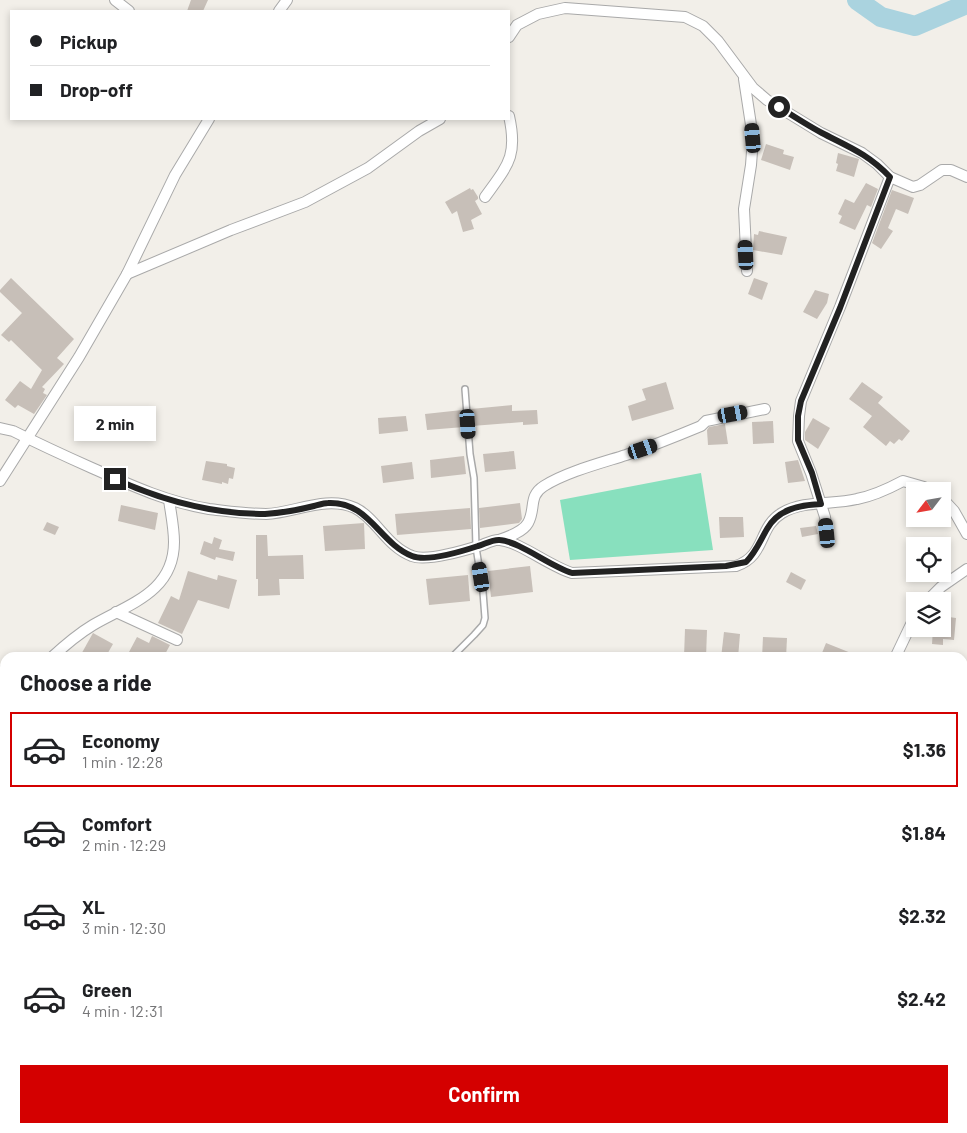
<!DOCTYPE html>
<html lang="en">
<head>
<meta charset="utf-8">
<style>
  :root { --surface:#fff; --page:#f2f2f2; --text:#202124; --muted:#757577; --line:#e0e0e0; --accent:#d40000 }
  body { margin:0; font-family:Barlow,sans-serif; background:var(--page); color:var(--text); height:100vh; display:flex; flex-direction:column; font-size:19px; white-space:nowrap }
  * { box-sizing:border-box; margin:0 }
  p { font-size:16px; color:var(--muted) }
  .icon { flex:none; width:28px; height:28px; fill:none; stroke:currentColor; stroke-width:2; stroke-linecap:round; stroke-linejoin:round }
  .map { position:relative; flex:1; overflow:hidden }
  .sheet { position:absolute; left:0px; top:652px; width:968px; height:481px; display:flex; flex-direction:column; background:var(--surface); border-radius:15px 15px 0 0; box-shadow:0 2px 8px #0003 }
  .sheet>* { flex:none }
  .top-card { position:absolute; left:10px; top:10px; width:500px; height:110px; border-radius:0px; box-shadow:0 2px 8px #0003; display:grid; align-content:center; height:110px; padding:0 20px; background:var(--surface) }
  .needle { width:32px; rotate:239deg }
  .fabs { position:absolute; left:906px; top:482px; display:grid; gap:10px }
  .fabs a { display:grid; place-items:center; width:45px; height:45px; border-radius:0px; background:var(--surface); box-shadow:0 2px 8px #0003; font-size:25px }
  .end { position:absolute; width:22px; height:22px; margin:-11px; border:6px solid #222; background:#fff; box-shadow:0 0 0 2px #fff }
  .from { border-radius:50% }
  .bubble { position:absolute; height:35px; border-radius:0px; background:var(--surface); box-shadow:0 2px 8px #0003; font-size:16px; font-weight:700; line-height:35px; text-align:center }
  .car { position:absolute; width:15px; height:30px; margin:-15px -8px; border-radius:6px; box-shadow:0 0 4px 1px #0007; background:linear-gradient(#222 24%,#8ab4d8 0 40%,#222 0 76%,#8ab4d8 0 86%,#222 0) }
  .top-card b { display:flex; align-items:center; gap:18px; height:48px; font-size:19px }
  .top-card b+b { border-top:1px solid var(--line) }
  .top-card i { width:12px; height:12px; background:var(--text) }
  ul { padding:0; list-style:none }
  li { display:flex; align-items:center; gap:15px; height:75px; margin:0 10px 8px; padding:0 10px; border:2px solid transparent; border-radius:0px }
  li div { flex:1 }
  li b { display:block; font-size:19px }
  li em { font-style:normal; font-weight:700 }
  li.on { border-color:var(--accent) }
  li>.icon { width:45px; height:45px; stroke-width:1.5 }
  h2 { padding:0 20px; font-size:22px; line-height:60px }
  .cta { display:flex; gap:10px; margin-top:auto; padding:10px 20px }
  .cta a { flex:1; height:58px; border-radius:0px; background:var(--accent); color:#fff; font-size:20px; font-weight:700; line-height:58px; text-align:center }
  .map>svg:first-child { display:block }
  .pitch { fill:#88e0be }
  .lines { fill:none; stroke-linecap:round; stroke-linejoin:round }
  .river { stroke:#aad3df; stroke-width:20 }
  .building { fill:#c7bfb8 }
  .service-casing { stroke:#a9a9a9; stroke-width:8 }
  .minor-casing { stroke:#a9a9a9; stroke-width:12 }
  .service { stroke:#fff; stroke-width:5 }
  .minor { stroke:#fff; stroke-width:10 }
  .route { stroke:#222; stroke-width:6 }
</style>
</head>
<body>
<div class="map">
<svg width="967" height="1133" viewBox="0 0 967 1133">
  <rect width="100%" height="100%" fill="#f2efe9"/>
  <path class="pitch" d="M701,473l12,77 -143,10 -10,-60z"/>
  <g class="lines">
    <path class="river" d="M857,0l24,17 34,9 52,-22"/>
  </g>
  <g class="building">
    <path d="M191,0h17l-5,11h-16z"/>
    <path d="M766,144l18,6 -1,4 11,3 -4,13 -29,-10z"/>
    <path d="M838,153l21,6 -5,18 -18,-6 2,-7 -2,-1z"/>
    <path d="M866,183l12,6 -7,18 -4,-2 -12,25 -16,-7 3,-7 -4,-2 7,-15 9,4z"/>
    <path d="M470,188l1,2 2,-1 5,8v2l-3,2 7,13 -11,6 3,9 -11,3 -6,-21 -5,3 -7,-12z"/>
    <path d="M892,190l22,8 -6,16 -12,-5 -8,19 5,3 -12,18 -9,-6z"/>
    <path d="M759,231l28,6 -5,18 -29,-5 1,-16 4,1z"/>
    <path d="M11,278l63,61 -17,19 7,6 -22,23 3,2 -2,4 4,2 -13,19 -16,-9 -3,3 -10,-8 15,-19 11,8 11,-19 -31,-30 -2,2 -8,-7 21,-22 -22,-21v-2z"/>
    <path d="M754,278l14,5 -6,17 -14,-6z"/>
    <path d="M815,290l14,4 -2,9 -10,16 -14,-7z"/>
    <path d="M666,382l8,27 -42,12 -4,-15 18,-6 -4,-11z"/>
    <path d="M862,382l21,15 -5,6 32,28 -8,10 -3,-2 -5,5 -4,-3 -4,5 -23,-19 9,-11 -23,-17z"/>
    <path d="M512,405v6l25,-1 1,14 -15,1v-3l-51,4 -1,-17z"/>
    <path d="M462,410l2,17 -37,3 -2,-16z"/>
    <path d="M406,416l2,15 -29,3 -1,-16z"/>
    <path d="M813,418l17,10 -12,21 -13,-9v-8z"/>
    <path d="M773,421l1,22 -21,1 -1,-22z"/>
    <path d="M725,424l3,20 -20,1 -1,-15 2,-3z"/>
    <path d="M514,451l2,18 -31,3 -2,-18z"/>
    <path d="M464,456l2,18 -35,4 -1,-18z"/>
    <path d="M798,460l7,21 -17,2 -3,-21z"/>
    <path d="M206,461l21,3v2l8,2 -2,11 -4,-1 -1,6 -6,-2v2l-20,-4z"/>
    <path d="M412,462l2,17 -31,4 -2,-17z"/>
    <path d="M520,503l2,16 -3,4 -39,5 -1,-20z"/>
    <path d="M121,505l37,8 -3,17 -37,-9z"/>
    <path d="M470,508l1,21 -74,6 -2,-21z"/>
    <path d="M719,517h24l1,20 -24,1z"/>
    <path d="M47,522l12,5 -4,8 -12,-5z"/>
    <path d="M364,523l1,26 -40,2 -2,-25z"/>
    <path d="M816,526l2,8 -16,3 -2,-9z"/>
    <path d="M256,535h11l1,21 35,-1 1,24h-25l1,16 -22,1v-17h-2z"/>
    <path d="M214,537l8,3 -3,9 16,3 -2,9 -17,-4 -1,3 -15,-6 4,-13 8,3z"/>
    <path d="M530,566l3,26 -42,5 -3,-26z"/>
    <path d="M188,571l29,9 1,-5 19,5 -8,29 -31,-9 -16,34 -24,-11 13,-27 8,4z"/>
    <path d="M791,572l15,8 -5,10 -15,-8z"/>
    <path d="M468,575l2,26 -41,4 -3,-26z"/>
    <path d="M942,616l14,2 -2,22 -11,-1v6l-11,-1 1,-15h9z"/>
    <path d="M685,629l22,1 -1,28 -22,-1z"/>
    <path d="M724,632l16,2 -2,24h-17z"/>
    <path d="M93,633l20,11 -8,14h-26z"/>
    <path d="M152,636l18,9 -7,13h-22l-12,-6 8,-15 12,6z"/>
    <path d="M763,637l24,1 -1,20h-24z"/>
    <path d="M826,643l35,14v1h-41z"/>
  </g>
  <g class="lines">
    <g class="service-casing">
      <path id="service" d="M451,658l23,-23 9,-10 2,-7 -2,-26 -7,-45 -2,-69 -4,-24 -5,-65"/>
    </g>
    <g class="minor-casing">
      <g id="minor">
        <path d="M115,0l14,11"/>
        <path d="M279,11l8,-11"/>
        <path d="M509,37l8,-12 21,-11 27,-6 120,9 18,9 15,15 35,47 14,12 54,33 41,20 15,11 13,13 23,10 7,-2 22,-15h9l16,7"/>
        <path d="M744,79l9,59 -2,27 -7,44 3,62"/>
        <path d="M485,197c23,-32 33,-41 24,-81"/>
        <path d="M127,274l104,-44 74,-28 63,-34 51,-37 21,-12"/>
        <path d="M0,428l13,3c26,13 52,25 79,37 38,17 75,34 117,41 18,2 38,5 57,5 29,-1 60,-19 89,-6 21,10 32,39 57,48 15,6 54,-6 70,-11 5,-2 13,-6 18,-5 20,2 49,26 72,33l164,-7c30,-10 22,-39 46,-53 22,-13 50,-8 75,-14 16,-3 31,-10 46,-18l21,6 8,4"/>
        <path d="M0,481l79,-124 48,-83 48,-99 34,-56"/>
        <path d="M942,498l12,13 13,23"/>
        <path d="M499,540c9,-3 24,-8 29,-17 8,-14 0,-27 16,-37 22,-14 57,-23 82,-31 26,-9 51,-19 75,-29l5,-5 59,-12"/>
        <path d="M828,541l-3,-24 -14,-44 -13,-32 1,-25 2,-15 39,-94 50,-130"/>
        <path d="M927,601l14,-14 26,-18"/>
        <path d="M116,612l61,28"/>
        <path d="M51,658c13,-12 27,-24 42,-33 36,-21 81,-33 81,-83 0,-14 -3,-28 -5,-42"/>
        <path d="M895,658l20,-42"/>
        <path d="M0,673l5,-3"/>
        <path d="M0,731l5,2"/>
        <path d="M962,774l5,1"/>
        <path d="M962,1045l5,7"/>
        <path d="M0,1074h5"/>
        <path d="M539,1129l1,4"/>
        <path d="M127,1132l8,1"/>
        <path d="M342,1133l1,-4"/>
      </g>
    </g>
    <use href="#service" class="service"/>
    <use href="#minor" class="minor"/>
  </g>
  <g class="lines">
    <path class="route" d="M115,479c46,21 99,35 150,35 16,-1 33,-4 49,-8 4,-1 10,-3 14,-3 41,-2 51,40 84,53 15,6 51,-5 66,-10 7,-2 15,-7 22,-6 20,2 50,26 72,33l154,-7 20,-4c10,-10 14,-21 21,-33 11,-20 33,-24 54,-25l-9,-31 -14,-33v-24l3,-15 39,-93 50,-131c-22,-23 -41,-30 -68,-44 -15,-8 -29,-17 -43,-26"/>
  </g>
</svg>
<div class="fabs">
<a><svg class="needle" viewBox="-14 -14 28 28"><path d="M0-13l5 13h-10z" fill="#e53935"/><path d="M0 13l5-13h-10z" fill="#757577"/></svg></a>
<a><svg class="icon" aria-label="locate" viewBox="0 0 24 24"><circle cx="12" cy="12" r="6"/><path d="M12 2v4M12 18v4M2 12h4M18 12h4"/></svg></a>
<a><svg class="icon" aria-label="layers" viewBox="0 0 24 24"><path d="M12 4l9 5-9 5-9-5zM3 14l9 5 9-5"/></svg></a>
</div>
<i class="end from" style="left:779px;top:107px"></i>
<i class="end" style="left:115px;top:479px"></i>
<div class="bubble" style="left:74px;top:406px;width:82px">2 min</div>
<i class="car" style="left:753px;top:138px;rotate:355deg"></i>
<i class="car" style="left:746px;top:255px;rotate:357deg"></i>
<i class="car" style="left:733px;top:414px;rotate:80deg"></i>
<i class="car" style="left:468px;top:424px;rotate:176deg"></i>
<i class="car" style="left:643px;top:449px;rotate:71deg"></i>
<i class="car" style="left:827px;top:533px;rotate:354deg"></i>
<i class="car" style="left:481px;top:577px;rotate:351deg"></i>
<div class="top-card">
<b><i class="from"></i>Pickup</b>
<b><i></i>Drop-off</b>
</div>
<section class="sheet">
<h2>Choose a ride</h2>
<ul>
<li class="on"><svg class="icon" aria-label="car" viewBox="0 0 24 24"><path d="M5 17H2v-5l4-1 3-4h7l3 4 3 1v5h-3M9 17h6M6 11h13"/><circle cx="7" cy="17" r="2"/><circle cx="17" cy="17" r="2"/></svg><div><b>Economy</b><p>1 min · 12:28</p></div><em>$1.36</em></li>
<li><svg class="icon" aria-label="car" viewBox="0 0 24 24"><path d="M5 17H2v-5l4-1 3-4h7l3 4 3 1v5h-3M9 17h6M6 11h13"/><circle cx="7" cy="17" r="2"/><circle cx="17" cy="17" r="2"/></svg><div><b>Comfort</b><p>2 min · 12:29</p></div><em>$1.84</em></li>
<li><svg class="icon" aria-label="car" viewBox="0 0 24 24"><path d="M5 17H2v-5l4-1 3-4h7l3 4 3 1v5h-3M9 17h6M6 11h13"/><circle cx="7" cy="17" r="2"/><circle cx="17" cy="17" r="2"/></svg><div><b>XL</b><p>3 min · 12:30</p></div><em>$2.32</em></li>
<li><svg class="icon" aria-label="car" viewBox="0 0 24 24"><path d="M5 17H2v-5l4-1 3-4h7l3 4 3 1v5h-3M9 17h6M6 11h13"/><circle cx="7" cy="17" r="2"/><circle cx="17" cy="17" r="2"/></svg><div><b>Green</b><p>4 min · 12:31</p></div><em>$2.42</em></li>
</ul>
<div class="cta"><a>Confirm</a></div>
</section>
</div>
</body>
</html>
